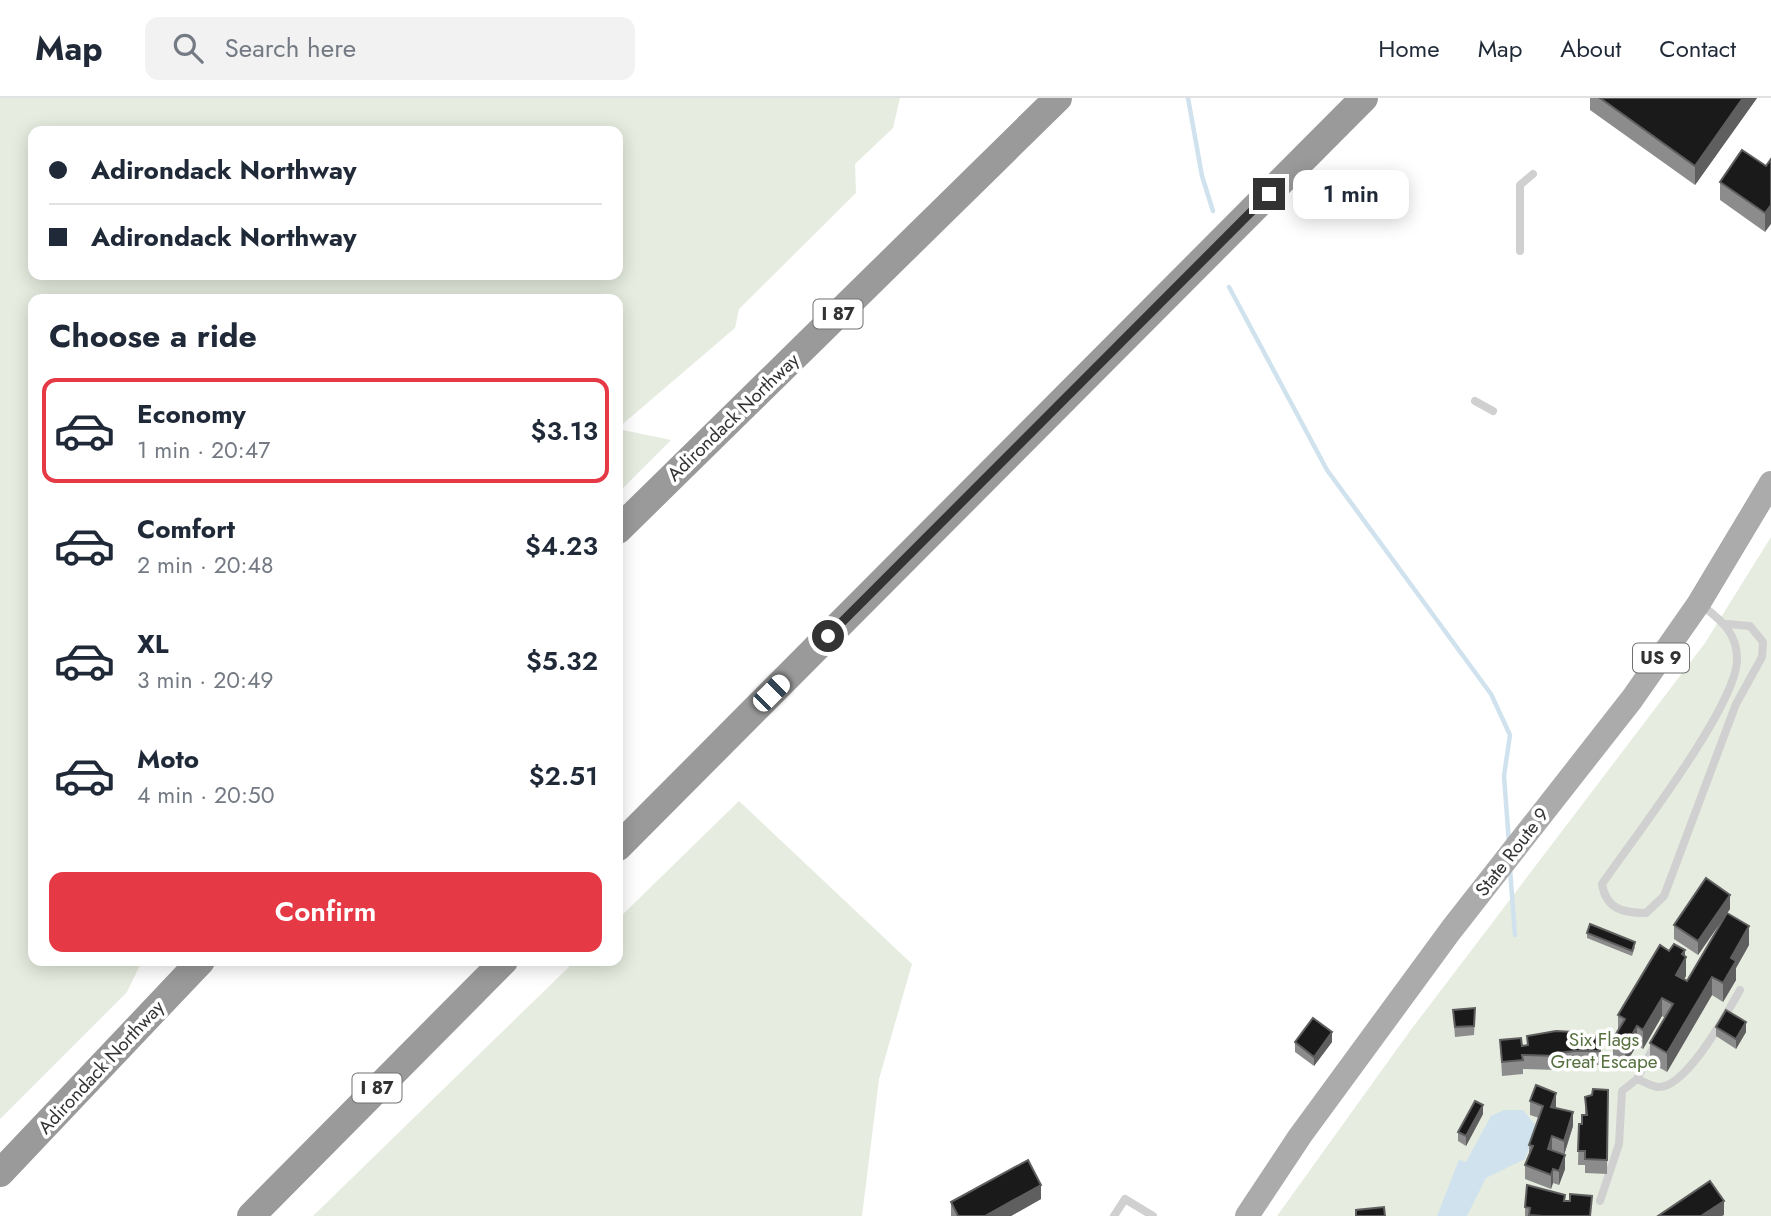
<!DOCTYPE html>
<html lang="en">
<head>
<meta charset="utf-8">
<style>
  :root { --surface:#fff; --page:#f2f2f3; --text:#1f2937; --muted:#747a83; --line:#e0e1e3; --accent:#e63946 }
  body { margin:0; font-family:Jost,sans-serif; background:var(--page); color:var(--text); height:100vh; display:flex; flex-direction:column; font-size:26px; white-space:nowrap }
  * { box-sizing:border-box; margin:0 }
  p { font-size:23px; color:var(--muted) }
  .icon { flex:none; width:38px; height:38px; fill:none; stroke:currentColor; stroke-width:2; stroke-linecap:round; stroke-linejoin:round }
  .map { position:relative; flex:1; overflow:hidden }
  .drawer { position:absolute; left:28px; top:196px; width:595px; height:672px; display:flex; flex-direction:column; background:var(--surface); border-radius:14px; box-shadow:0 4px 18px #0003 }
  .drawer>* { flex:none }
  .hud { position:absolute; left:28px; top:28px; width:595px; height:154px; border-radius:14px; box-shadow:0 4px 18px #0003; display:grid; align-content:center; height:154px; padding:0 21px; background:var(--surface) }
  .end { position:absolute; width:32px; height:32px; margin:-16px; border:9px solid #333; background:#fff; box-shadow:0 0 0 4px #fff }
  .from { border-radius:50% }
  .bubble { position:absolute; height:49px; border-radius:14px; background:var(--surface); box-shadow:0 4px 18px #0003; font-size:23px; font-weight:600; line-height:49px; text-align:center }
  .car { position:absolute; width:21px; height:42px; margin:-21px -10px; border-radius:9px; box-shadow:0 0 5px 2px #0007; background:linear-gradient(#fff 24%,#345 0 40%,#fff 0 76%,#345 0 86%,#fff 0) }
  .hud b { display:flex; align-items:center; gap:24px; height:66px; font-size:26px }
  .hud b+b { border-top:2px solid var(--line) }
  .hud i { width:18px; height:18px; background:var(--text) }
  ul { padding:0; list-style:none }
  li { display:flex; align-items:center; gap:21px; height:105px; margin:0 14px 10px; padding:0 7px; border:4px solid transparent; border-radius:14px }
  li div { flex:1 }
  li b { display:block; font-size:26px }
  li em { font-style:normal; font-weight:600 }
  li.on { border-color:var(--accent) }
  li>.icon { width:63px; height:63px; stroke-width:1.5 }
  h2 { padding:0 21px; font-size:32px; line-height:84px }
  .action { display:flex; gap:14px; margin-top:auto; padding:14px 21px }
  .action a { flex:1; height:80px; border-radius:14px; background:var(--accent); color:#fff; font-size:28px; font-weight:600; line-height:80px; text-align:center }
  header { display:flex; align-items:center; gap:42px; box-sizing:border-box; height:98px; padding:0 35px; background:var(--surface); border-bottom:2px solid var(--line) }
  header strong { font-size:33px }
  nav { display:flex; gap:38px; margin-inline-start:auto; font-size:24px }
  .search { width:490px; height:63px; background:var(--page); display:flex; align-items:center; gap:18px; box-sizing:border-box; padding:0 24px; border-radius:14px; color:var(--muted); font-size:26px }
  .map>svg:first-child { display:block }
  .green { fill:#e6ecdf; fill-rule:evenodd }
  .water { fill:#cfe2ee }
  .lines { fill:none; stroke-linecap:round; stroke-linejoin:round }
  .stream { stroke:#cfe2ee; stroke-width:4.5 }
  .lane { stroke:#d0d0d0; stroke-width:8 }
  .primary { stroke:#ababab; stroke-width:24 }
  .highway { stroke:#9a9a9a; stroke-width:28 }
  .wall { fill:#8c8c8c }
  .shaded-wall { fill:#5f5f5f }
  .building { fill:#1a1a1a; stroke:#5f5f5f; stroke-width:2 }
  .route { stroke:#333; stroke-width:9 }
  .labels { text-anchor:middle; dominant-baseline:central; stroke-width:7; stroke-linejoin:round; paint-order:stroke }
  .shield { fill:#fff; stroke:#707070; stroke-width:2 }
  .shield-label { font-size:18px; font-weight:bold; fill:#333 }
  .street-label { font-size:19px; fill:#333; stroke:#fff }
  .park-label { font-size:19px; fill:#56703f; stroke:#fff }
</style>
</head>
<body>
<header>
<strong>Map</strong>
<div class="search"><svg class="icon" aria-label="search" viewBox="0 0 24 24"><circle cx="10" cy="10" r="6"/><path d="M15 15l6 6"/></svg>Search here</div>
<nav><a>Home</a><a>Map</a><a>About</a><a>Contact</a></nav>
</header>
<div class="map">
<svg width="1771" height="1118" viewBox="0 0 1771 1118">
  <rect width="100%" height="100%" fill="#fff"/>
  <g class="green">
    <path d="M0,0h900l-7,30 -38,36 1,29 -117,116 -4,19 -117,100v-129h-585v662h109l-15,31 -127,127zM33,33h585v144h-585z"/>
    <path d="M618,331l53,11 -53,53z"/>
    <path d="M1771,439v679h-494l133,-185 295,-388z"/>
    <path d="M739,703l173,163 -33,115 -17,137h-549l262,-255h43v-42z"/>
  </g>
  <path class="water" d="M1504,1012h19l14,17 -12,32 -39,19 -19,38h-30l22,-56 7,2 25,-46z"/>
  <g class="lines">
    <g class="stream">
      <path d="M1188,0l14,78 11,35"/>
      <path d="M1229,189l98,183 164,224 19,41 -6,41 5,67"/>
      <path d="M1510,771l5,66"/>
    </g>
    <g class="lane">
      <path d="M1520,153v-66l13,-11"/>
      <path d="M1475,303l18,10"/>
      <path d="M1703,508c19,15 35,28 34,55 -2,47 -104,178 -135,223 4,25 21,29 44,29l18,-17 72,-192 26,-47 1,-15 -13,-16 -23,-2"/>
      <path d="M1637,981l18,-35"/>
      <path d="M1600,1103l19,-57 3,-53 15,-12c6,2 14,7 20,8 29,3 71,-76 83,-97"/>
      <path d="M1114,1118l11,-17 28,17"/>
    </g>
    <path class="primary" d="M1247,1118l53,-80 151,-206 181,-231 67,-96 72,-120"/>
    <g class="highway">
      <path d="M618,432l440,-432"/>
      <path d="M618,749l746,-749"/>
      <path d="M0,1075l201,-212"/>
      <path d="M251,1118l253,-255"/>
    </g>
  </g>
  <g class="wall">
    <path d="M1590,0h167l-62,87 -105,-75z"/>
    <path d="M1766,68l-1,66 -45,-32v-18z"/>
    <path d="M1730,811l-3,4 22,32 -13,23v12l-13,22 -11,-7 -45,77 -17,-10v-19l15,-25 -3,-2 -19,33 -6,-4 -12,20 -12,-7v-19l5,-9v-15l51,-64 16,5 1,20 -2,3 3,2 36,-62 -25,36 -24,-16v-14z"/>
    <path d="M1587,835l48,14 -3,9 -45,-18z"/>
    <path d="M1453,912l22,7 -1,18 -19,2z"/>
    <path d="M1716,929l30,5 -10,17 -20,-13z"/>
    <path d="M1527,938l48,5 25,10v14h-25l-17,2v3l-35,-1v5l-21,2 -2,-36 22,6 5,-1z"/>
    <path d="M1295,944h37l-18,24 -19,-14z"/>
    <path d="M1608,992l-1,84 -22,-1v-8h-7l1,-41h3l3,-9v-18z"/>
    <path d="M1530,1003l26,7 17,18 -9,29 1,14 -6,16 -6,-2 -2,6 -26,-10v-14l4,-9v-11l10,-27 -9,-3z"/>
    <path d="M1483,1016l-17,32 -8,-5v-9z"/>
    <path d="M1041,1101l-30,17h-60v-14z"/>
    <path d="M1565,1103l26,15h-66v-9z"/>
  </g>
  <g class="shaded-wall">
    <path d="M1743,0h14l-62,87v-19z"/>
    <path d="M1771,107v19l-6,8v-19z"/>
    <path d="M1730,797v14l-32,46v-14z"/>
    <path d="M1749,828v19l-13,23v12l-13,22v-19l8,-25z"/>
    <path d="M1685,852v9l1,-2v19l-10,17v-18l6,-21z"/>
    <path d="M1712,879v18l-45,77v-19z"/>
    <path d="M1662,900v18l-19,33v-19z"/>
    <path d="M1746,924v10l-10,17v-10z"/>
    <path d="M1637,928v19l-12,20v-18z"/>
    <path d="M1332,934v10l-18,24v-9z"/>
    <path d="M1556,995v14l-5,14v-14z"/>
    <path d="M1483,1007v9l-17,32v-10z"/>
    <path d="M1573,1014v14l-9,29v-14z"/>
    <path d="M1552,1038v14l-4,-1z"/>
    <path d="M1565,1057v14l-6,16v-14z"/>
    <path d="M1553,1071v14l-2,6v-14z"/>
    <path d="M1041,1087v14l-30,17h-26z"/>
    <path d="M1724,1103v14l-2,1h-21z"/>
  </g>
  <g class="building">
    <path d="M1600,0h143l-48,68z"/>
    <path d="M1742,52l24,16 5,-7v46l-6,8 -45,-31z"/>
    <path d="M1706,780l24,17 -32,46 -24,-16z"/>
    <path d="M1727,815l22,13 -18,32 5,3 -13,22 -11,-6 -45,76 -17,-10 23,-39 -11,-6 -19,32 -6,-4 -12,21 -12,-8 12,-20 -7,-4 42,-70 9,6 5,-7 11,6 -3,4 4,3 -10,18 11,6z"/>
    <path d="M1590,826l45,18 -3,9 -45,-18z"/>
    <path d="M1475,910l-1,18 -19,1 -2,-17z"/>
    <path d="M1726,912l20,12 -10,17 -20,-12z"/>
    <path d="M1313,920l19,14 -18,25 -19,-15z"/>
    <path d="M1556,933l18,1 1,9 23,-5 2,15h-25l-17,2v3l-36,-1 1,5 -21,2 -2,-22 21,-2 1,8 6,-1 -1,-9z"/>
    <path d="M1536,987l20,8 -5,14 22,5 -9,29 -12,-5 -4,13 17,6 -6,16 -6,-2 -2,6 -26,-10 8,-19 -4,-1 14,-39 -13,-5z"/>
    <path d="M1593,991l15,1 -1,70 -22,-1v-8h-7l1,-27h3v-9h5l-2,-18 7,-2z"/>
    <path d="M1475,1003l8,4 -17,31 -8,-4z"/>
    <path d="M1028,1062l13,25 -56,31h-27l-7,-14z"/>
    <path d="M1710,1083l14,20 -23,15h-43z"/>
    <path d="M1527,1087l38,10 -1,6h6v-7l22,2 -2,20h-47l-14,-1 1,-7 -5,-1z"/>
    <path d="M1384,1109l1,9h-29v-6z"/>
  </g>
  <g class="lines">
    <path class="route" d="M828,538l441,-442"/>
  </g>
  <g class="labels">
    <g class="shield">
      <rect x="813.5" y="201.5" width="49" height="29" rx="5"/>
      <rect x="1633" y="545.5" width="56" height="29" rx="5"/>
      <rect x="352.5" y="975.5" width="49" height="29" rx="5"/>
    </g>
    <g class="shield-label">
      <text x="838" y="216">I 87</text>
      <text x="1661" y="560">US 9</text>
      <text x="377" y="990">I 87</text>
    </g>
    <g class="street-label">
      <text transform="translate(733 319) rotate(-44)">Adirondack Northway</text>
      <text transform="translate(1512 754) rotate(-52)">State Route 9</text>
      <text transform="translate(101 969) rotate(-47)">Adirondack Northway</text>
    </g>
    <g class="park-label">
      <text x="1604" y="941">Six Flags<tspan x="1604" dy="22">Great Escape</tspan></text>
    </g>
  </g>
</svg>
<i class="end from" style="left:828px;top:538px"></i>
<i class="end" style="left:1269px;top:96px"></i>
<div class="bubble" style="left:1293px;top:72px;width:116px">1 min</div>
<i class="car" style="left:771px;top:595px;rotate:45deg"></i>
<div class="hud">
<b><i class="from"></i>Adirondack Northway</b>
<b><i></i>Adirondack Northway</b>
</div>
<section class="drawer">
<h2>Choose a ride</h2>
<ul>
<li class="on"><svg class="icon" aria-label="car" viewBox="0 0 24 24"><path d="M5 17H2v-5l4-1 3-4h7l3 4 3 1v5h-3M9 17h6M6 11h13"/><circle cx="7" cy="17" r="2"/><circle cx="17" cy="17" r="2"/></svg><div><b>Economy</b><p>1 min · 20:47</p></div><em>$3.13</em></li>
<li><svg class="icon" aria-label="car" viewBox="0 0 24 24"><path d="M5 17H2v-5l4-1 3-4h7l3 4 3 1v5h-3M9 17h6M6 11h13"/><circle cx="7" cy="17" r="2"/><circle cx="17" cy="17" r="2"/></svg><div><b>Comfort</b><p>2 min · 20:48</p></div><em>$4.23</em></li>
<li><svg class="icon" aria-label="car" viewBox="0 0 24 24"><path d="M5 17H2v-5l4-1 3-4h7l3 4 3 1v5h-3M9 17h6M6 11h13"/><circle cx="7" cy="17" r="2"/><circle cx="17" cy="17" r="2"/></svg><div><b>XL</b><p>3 min · 20:49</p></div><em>$5.32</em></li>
<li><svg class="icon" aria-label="car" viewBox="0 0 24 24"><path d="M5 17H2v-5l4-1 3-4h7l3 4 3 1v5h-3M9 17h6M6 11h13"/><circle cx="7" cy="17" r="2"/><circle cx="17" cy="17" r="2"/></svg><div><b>Moto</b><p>4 min · 20:50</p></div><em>$2.51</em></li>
</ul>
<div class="action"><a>Confirm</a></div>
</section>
</div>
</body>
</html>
